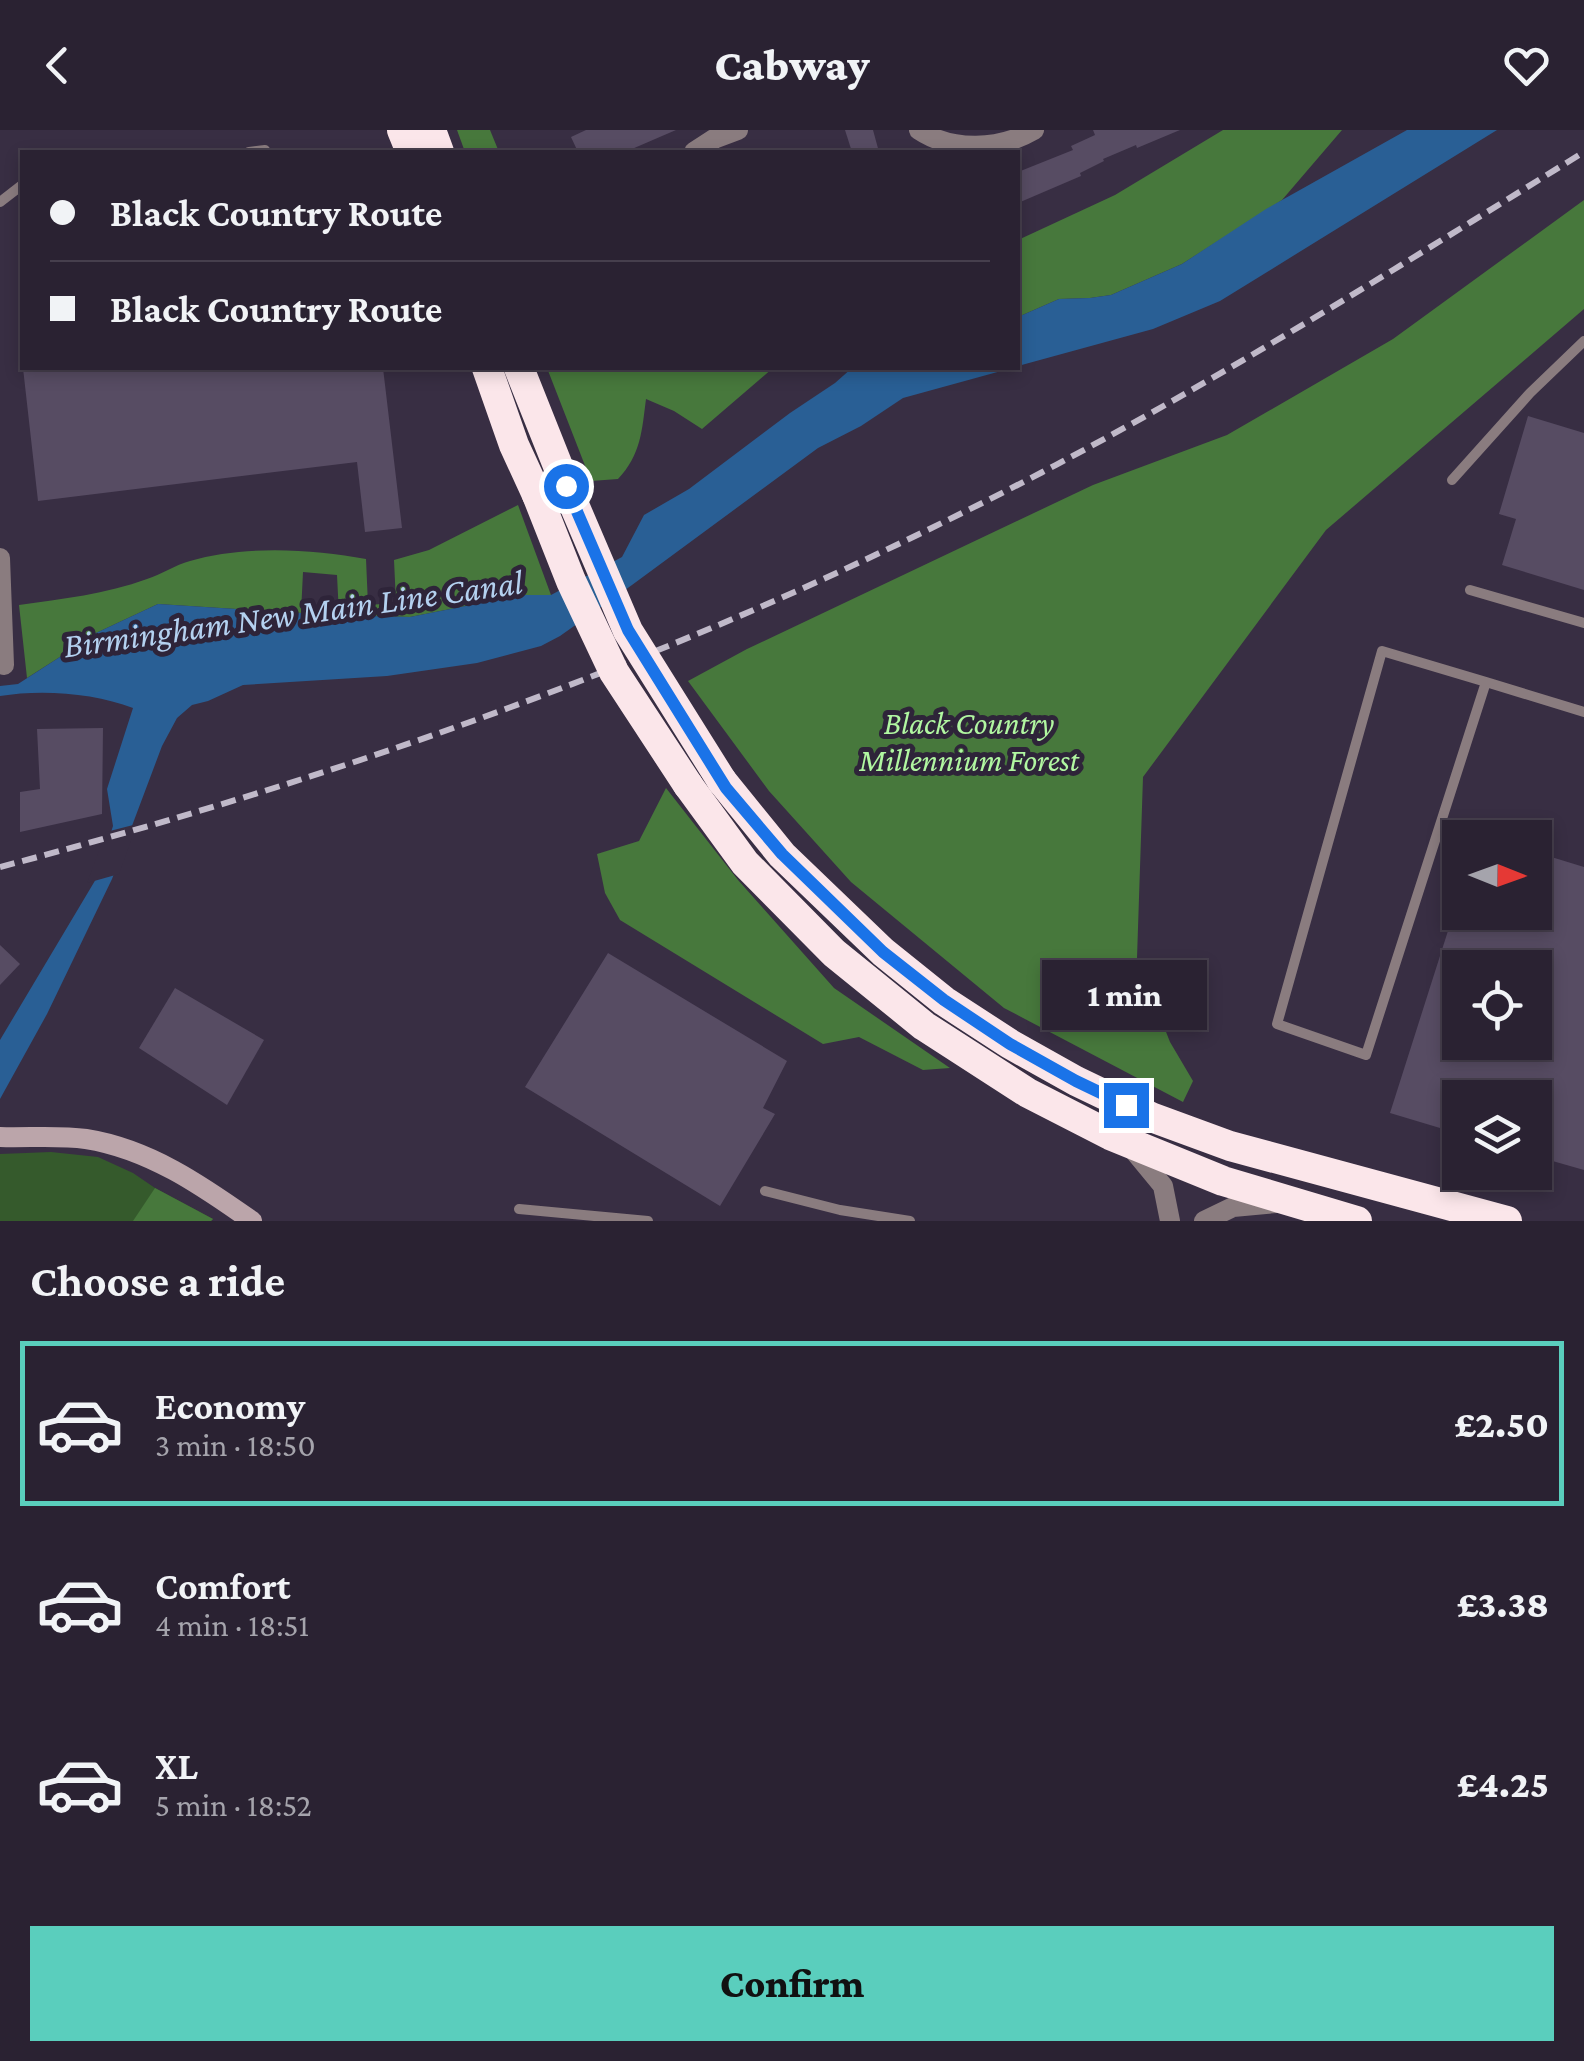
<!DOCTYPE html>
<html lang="en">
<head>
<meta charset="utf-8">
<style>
  :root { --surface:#2a2232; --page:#322a3a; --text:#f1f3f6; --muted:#a5a4ac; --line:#463f4d; --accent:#5acebd }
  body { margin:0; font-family:"Crimson Pro",serif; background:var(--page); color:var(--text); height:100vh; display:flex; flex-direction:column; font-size:38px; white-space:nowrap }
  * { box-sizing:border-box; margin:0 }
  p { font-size:32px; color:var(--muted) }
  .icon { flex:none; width:55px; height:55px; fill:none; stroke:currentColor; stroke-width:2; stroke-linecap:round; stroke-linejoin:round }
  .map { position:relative; height:1091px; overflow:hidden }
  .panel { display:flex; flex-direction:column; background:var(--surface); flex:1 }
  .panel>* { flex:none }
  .banner { position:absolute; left:20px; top:20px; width:1000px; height:220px; border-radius:0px; box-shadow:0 5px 15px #0003,0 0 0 2px var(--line); display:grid; align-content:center; height:220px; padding:0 30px; background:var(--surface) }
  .needle { width:65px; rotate:91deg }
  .buttons { position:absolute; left:1442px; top:690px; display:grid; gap:20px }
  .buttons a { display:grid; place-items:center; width:110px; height:110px; border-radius:0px; background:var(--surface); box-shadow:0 5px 15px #0003,0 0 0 2px var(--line); font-size:50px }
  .end { position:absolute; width:45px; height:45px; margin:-22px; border:12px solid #1a73e8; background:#fff; box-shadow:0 0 0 5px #fff }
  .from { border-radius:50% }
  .bubble { position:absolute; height:70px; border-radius:0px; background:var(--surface); box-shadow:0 5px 15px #0003,0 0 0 2px var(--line); font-size:32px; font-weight:800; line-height:70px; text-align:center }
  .banner b { display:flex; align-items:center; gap:35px; height:95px; font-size:38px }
  .banner b+b { border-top:2px solid var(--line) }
  .banner i { width:25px; height:25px; background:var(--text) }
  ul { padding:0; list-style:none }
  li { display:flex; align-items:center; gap:30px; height:165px; margin:0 20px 15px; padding:0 10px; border:5px solid transparent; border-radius:0px }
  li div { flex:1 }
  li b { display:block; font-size:38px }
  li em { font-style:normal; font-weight:800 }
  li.current { border-color:var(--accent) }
  li>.icon { width:90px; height:90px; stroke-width:1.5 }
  h2 { padding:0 30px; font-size:45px; line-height:120px }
  .button { display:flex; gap:20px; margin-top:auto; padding:20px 30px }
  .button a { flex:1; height:115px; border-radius:0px; background:var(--accent); color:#111; font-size:40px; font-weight:800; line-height:115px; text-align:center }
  header { display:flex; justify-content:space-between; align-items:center; height:130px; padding:0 30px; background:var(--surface); font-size:45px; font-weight:800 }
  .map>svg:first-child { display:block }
  .green { fill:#355a2c }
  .forest { fill:#47783c }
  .water { fill:#295f95 }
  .pier { fill:#382e43 }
  .building { fill:#574c63; fill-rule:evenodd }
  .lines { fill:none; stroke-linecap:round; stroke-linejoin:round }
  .lane { stroke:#8a7c7f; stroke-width:10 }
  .street { stroke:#8a7c7f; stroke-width:20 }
  .secondary { stroke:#bba5aa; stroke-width:20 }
  .highway { stroke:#fbe6ea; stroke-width:30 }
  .rail { stroke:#c0b9c9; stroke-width:6; stroke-dasharray:15 8; stroke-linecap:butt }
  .highway-bridge { stroke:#fbe6ea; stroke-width:30 }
  .route { stroke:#1a73e8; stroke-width:12 }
  .labels { text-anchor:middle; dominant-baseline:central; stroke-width:10; stroke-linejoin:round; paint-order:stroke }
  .park-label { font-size:32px; font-style:italic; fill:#b1f7a1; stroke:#2e2439 }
  .water-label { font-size:35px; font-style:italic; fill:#b4d1f0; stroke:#2e2439 }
</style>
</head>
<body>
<header><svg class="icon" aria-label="back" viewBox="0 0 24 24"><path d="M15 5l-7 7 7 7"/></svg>Cabway<svg class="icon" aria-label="heart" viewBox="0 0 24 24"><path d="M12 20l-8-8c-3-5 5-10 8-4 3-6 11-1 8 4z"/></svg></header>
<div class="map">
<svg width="1584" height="1091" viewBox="0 0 1584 1091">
  <rect width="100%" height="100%" fill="#382e43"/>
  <path class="green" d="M51,1022l47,5 35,16 22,15 58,31 -2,2h-211v-67z"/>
  <g class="forest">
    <path d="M457,0h33l9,22h-34z"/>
    <path d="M1223,0h119l-60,70 -100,64 -71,31 -21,3 -31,1 -41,18v-77l97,-45z"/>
    <path d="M1584,70v109l-258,221 -183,247 -6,181 33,84 23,39 -10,21 -179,-94 -153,-126 -82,-91 -81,-110 59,-32 346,-164 134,-50 166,-96z"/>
    <path d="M547,238h226l-71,61 -28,-18 -28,-12c-4,31 -5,56 -28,80l-27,2z"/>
    <path d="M518,375l33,90h-29l-112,22 -71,-2 -2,-40 -34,-3 -2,41 -143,-9 -94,44 -1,7 -36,23 -8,-73c43,-6 87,-11 128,-26 15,-5 28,-14 43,-18 53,-16 123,-12 176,-2l2,46 28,-2 -2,-43 35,-10z"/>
    <path d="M666,658l72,92 96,108 116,80 -27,2 -64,-33 -36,7 -203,-124 -15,-27 -8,-39 42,-13z"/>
    <path d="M155,1058l58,31 -2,2h-78z"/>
  </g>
  <g class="water">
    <path d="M1407,0h90l-277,171 -67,28 -135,37v-49l41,-18 31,-1 21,-3 71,-31 84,-55z"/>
    <path d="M852,238h160l-109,30 -42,28 -43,22 -186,137 -72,51 -19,10 -64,17 -90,13 -144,9 -35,16 -16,4 -15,13 -15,28 -50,133 -65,135 -47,85v-59l96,-161 17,-53 -6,-37 26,-81c-38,-15 -92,-19 -133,-12v-10l18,-2 45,-29 1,-7 94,-44 173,11 79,2 112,-22h29l71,-38 22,-42 45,-26 101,-76 45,-30z"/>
  </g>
  <path class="pier" d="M137,694l-18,50 -32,9 19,-51z"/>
  <g class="building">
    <path d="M586,0h90l-51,22h-47l-7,-15z"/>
    <path d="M845,0h28l6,22h-27z"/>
    <path d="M1093,0h87l-43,18 -1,-3 -33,14 1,2 -24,12 1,3 -63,27v-31l55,-22 -2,-4 24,-11z"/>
    <path d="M23,238h360l19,160 -37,4 -8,-70 -319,39z"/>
    <path d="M1528,286l56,17v157l-82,-25 14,-46 -17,-5z"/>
    <path d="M103,598l-1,86 -82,18v-40l20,-3 -3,-60z"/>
    <path d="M1535,722l49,15v303l-49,-14v-58h-75v36l-70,-21 64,-201h81zM1460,838h75v74h-75z"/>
    <path d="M0,815l20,19 -20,21z"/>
    <path d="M608,823l179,108 -24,47 12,6 -55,92 -195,-119z"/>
    <path d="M175,858l89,52 -37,65 -88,-57z"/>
  </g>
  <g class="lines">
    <g class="lane">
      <path d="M249,22l16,-2"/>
      <path d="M0,72l22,-17"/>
      <path d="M1452,350l78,-87 54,-52"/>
      <path d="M1470,460l114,33"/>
      <path d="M1486,552l-104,-31 -105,373 89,31 120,-373 98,30"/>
      <path d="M765,1061l75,19 70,11"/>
      <path d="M519,1079l129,12"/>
    </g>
    <g class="street">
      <path d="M919,0c33,22 81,20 115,0"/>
      <path d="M694,22l20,-13 24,-9"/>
      <path d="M0,428l4,107"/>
      <path d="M1130,1016l33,40 7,35"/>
      <path d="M1204,1091l29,-14 43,-4"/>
    </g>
    <path class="secondary" d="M0,1007c28,1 58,-2 86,2 63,10 115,46 166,82"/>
    <g class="highway">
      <path d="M402,0l9,22"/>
      <path d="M431,0l8,22"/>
      <path d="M487,238l27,77 23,50"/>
      <path d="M519,238l47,118"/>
      <path d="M722,651l60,74 101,97 61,49 66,43 66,37 75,36 79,29 277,75"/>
      <path d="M688,655l57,78 89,90 90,73 104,67 82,42 113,46 134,40"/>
    </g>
    <path class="rail" d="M0,737c331,-87 655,-201 962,-354 215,-106 418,-235 622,-361"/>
    <g class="highway-bridge">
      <path d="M566,356l62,145 94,150"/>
      <path d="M537,365l34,86 43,91 74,113"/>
    </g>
  </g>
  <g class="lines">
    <path class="route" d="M566,356l62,144 98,158 56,66 101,98 61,48 66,44 66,37 50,24"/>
  </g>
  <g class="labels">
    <g class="park-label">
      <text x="969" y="593">Black Country<tspan x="969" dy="37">Millennium Forest</tspan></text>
    </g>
    <g class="water-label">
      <text transform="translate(293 484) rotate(-8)">Birmingham New Main Line Canal</text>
    </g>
  </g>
</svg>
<div class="buttons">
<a><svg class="needle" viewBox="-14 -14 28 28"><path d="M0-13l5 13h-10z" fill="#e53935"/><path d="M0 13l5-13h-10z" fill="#a5a4ac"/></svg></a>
<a><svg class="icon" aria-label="locate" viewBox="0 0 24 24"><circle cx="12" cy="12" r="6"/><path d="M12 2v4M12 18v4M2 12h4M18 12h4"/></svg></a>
<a><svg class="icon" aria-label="layers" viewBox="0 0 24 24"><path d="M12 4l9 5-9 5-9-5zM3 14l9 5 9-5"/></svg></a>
</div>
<i class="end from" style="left:566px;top:356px"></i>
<i class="end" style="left:1126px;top:975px"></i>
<div class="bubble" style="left:1042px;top:830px;width:165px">1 min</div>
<div class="banner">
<b><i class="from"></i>Black Country Route</b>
<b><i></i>Black Country Route</b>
</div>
</div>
<section class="panel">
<h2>Choose a ride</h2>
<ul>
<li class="current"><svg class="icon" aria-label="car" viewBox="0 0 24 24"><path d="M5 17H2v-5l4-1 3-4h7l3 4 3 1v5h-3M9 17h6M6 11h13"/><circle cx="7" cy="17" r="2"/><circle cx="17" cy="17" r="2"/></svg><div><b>Economy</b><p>3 min · 18:50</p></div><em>£2.50</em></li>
<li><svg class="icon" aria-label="car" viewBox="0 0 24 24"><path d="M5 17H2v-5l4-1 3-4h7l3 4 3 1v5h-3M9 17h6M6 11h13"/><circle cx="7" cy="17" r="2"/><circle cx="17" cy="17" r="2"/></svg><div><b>Comfort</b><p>4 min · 18:51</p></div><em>£3.38</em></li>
<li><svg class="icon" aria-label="car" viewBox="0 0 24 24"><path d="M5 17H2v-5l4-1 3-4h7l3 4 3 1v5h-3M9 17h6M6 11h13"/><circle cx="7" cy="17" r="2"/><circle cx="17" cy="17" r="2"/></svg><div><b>XL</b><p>5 min · 18:52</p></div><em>£4.25</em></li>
</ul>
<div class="button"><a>Confirm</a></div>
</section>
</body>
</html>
